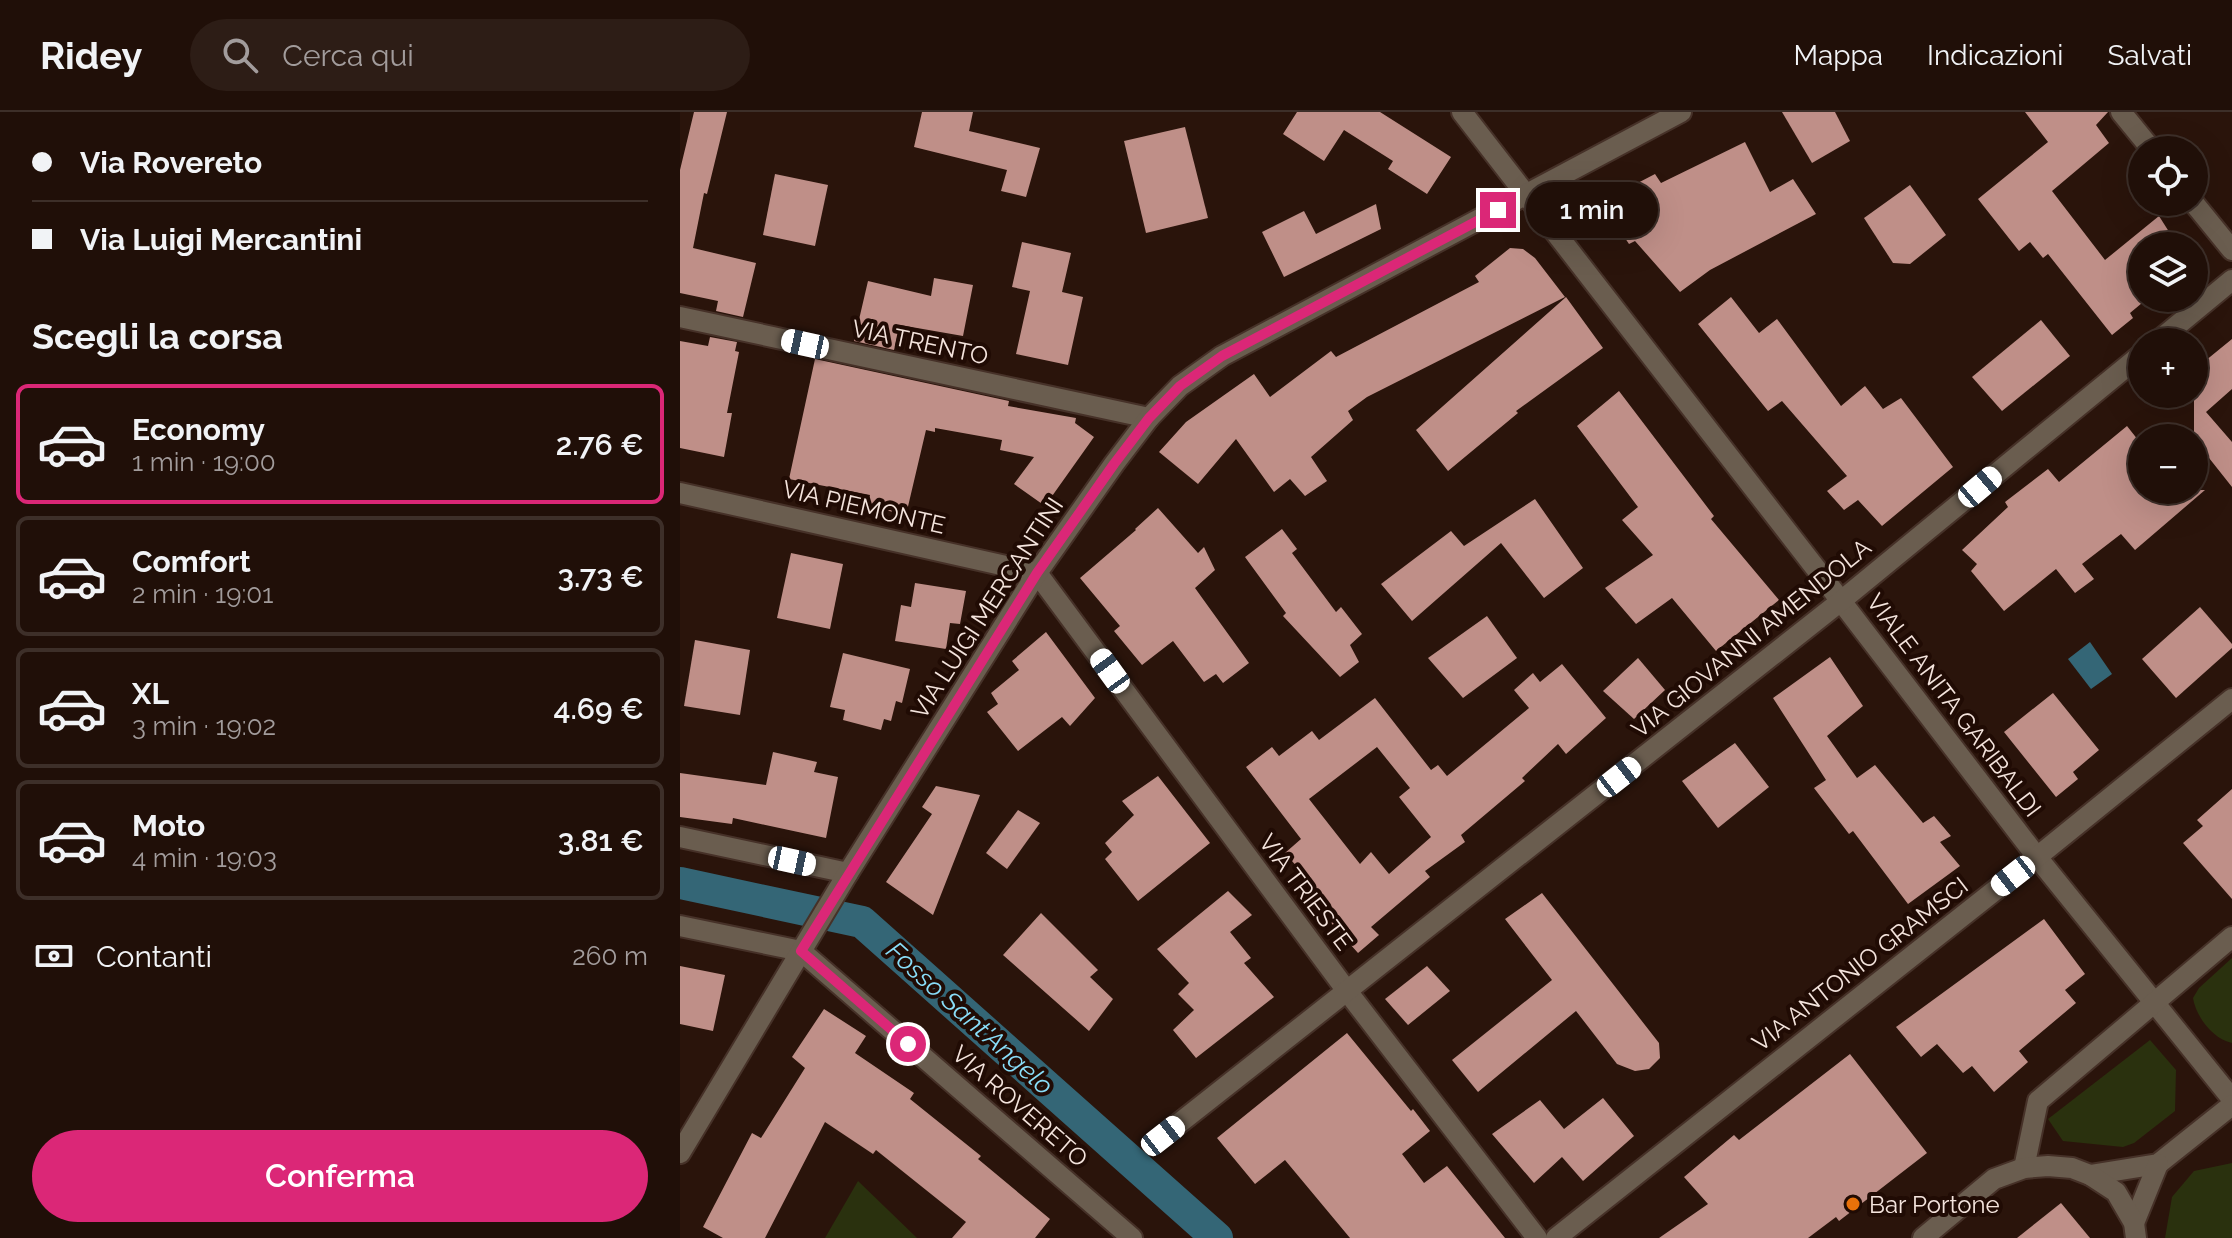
<!DOCTYPE html>
<html lang="it">
<head>
<meta charset="utf-8">
<style>
  :root { --surface:#200f08; --page:#2d1d16; --text:#f1f3f6; --muted:#a29c9c; --line:#3d2f29; --accent:#db2777 }
  body { margin:0; font-family:Raleway,sans-serif; background:var(--page); color:var(--text); height:100vh; display:flex; flex-direction:column; font-size:30px; white-space:nowrap }
  * { box-sizing:border-box; margin:0 }
  p { font-size:26px; color:var(--muted) }
  .icon { flex:none; width:44px; height:44px; fill:none; stroke:currentColor; stroke-width:2; stroke-linecap:round; stroke-linejoin:round }
  .map { position:relative; flex:1; overflow:hidden }
  .drawer { display:flex; flex-direction:column; background:var(--surface); width:680px }
  .drawer>* { flex:none }
  .hud { display:grid; align-content:center; height:176px; padding:0 32px; background:var(--surface) }
  .controls { position:absolute; left:1448px; top:24px; display:grid; gap:16px }
  .controls a { display:grid; place-items:center; width:80px; height:80px; border-radius:50%; background:var(--surface); box-shadow:0 8px 32px #0002,0 0 0 2px var(--line); font-size:40px }
  .end { position:absolute; width:36px; height:36px; margin:-18px; border:10px solid #db2777; background:#fff; box-shadow:0 0 0 4px #fff }
  .from { border-radius:50% }
  .bubble { position:absolute; height:56px; border-radius:28px; background:var(--surface); box-shadow:0 8px 32px #0002,0 0 0 2px var(--line); font-size:26px; font-weight:600; line-height:56px; text-align:center }
  .car { position:absolute; width:24px; height:48px; margin:-24px -12px; border-radius:10px; box-shadow:0 0 6px 2px #0007; background:linear-gradient(#fff 24%,#345 0 40%,#fff 0 76%,#345 0 86%,#fff 0) }
  .hud b { display:flex; align-items:center; gap:28px; height:76px; font-size:30px }
  .hud b+b { border-top:2px solid var(--line) }
  .hud i { width:20px; height:20px; background:var(--text) }
  ul { padding:0; list-style:none }
  li { display:flex; align-items:center; gap:24px; height:120px; margin:0 16px 12px; padding:0 16px; border:4px solid var(--line); border-radius:12px }
  li div { flex:1 }
  li b { display:block; font-size:30px }
  li em { font-style:normal; font-weight:600 }
  li.on { border-color:var(--accent) }
  li>.icon { width:72px; height:72px; stroke-width:1.5 }
  h2 { padding:0 32px; font-size:36px; line-height:96px }
  .pay { display:flex; align-items:center; gap:20px; height:88px; padding:0 32px; font-size:30px }
  .pay p { margin-inline-start:auto }
  .button { display:flex; gap:16px; margin-top:auto; padding:16px 32px }
  .button a { flex:1; height:92px; border-radius:48px; background:var(--accent); color:#fff; font-size:32px; font-weight:600; line-height:92px; text-align:center }
  header { display:flex; align-items:center; gap:48px; box-sizing:border-box; height:112px; padding:0 40px; background:var(--surface); border-bottom:2px solid var(--line) }
  header strong { font-size:38px }
  nav { display:flex; gap:44px; margin-inline-start:auto; font-size:28px }
  .search { width:560px; height:72px; background:var(--page); display:flex; align-items:center; gap:20px; box-sizing:border-box; padding:0 28px; border-radius:44px; color:var(--muted); font-size:30px }
  main { display:flex; flex:1; min-height:0 }
  .map>svg:first-child { display:block }
  .green { fill:#2a310e }
  .water { fill:#346676 }
  .lines { fill:none; stroke-linecap:round; stroke-linejoin:round }
  .canal { stroke:#346676; stroke-width:32 }
  .building { fill:#bf8f88; fill-rule:evenodd }
  .minor-casing { stroke:#463128; stroke-width:24 }
  .minor { stroke:#6a5d4f; stroke-width:20 }
  .route { stroke:#db2777; stroke-width:10 }
  .food-dot { fill:#e8710a; stroke:#200b04; stroke-width:3 }
  .labels { text-anchor:middle; dominant-baseline:central; stroke-width:8; stroke-linejoin:round; paint-order:stroke }
  .street-label { font-size:24px; fill:#f4e4dd; stroke:#200b04 }
  .poi-label { font-size:24px; fill:#f4e4dd; stroke:#200b04; text-anchor:start }
  .water-label { font-size:26px; font-style:italic; fill:#89ddf8; stroke:#200b04 }
</style>
</head>
<body>
<header>
<strong>Ridey</strong>
<div class="search"><svg class="icon" aria-label="search" viewBox="0 0 24 24"><circle cx="10" cy="10" r="6"/><path d="M15 15l6 6"/></svg>Cerca qui</div>
<nav><a>Mappa</a><a>Indicazioni</a><a>Salvati</a></nav>
</header>
<main>
<section class="drawer">
<div class="hud">
<b><i class="from"></i>Via Rovereto</b>
<b><i></i>Via Luigi Mercantini</b>
</div>
<h2>Scegli la corsa</h2>
<ul>
<li class="on"><svg class="icon" aria-label="car" viewBox="0 0 24 24"><path d="M5 17H2v-5l4-1 3-4h7l3 4 3 1v5h-3M9 17h6M6 11h13"/><circle cx="7" cy="17" r="2"/><circle cx="17" cy="17" r="2"/></svg><div><b>Economy</b><p>1 min · 19:00</p></div><em>2.76 €</em></li>
<li><svg class="icon" aria-label="car" viewBox="0 0 24 24"><path d="M5 17H2v-5l4-1 3-4h7l3 4 3 1v5h-3M9 17h6M6 11h13"/><circle cx="7" cy="17" r="2"/><circle cx="17" cy="17" r="2"/></svg><div><b>Comfort</b><p>2 min · 19:01</p></div><em>3.73 €</em></li>
<li><svg class="icon" aria-label="car" viewBox="0 0 24 24"><path d="M5 17H2v-5l4-1 3-4h7l3 4 3 1v5h-3M9 17h6M6 11h13"/><circle cx="7" cy="17" r="2"/><circle cx="17" cy="17" r="2"/></svg><div><b>XL</b><p>3 min · 19:02</p></div><em>4.69 €</em></li>
<li><svg class="icon" aria-label="car" viewBox="0 0 24 24"><path d="M5 17H2v-5l4-1 3-4h7l3 4 3 1v5h-3M9 17h6M6 11h13"/><circle cx="7" cy="17" r="2"/><circle cx="17" cy="17" r="2"/></svg><div><b>Moto</b><p>4 min · 19:03</p></div><em>3.81 €</em></li>
</ul>
<div class="pay"><svg class="icon" aria-label="cash" viewBox="0 0 24 24"><path d="M3 7h18v10H3z"/><circle cx="12" cy="12" r="2"/></svg>Contanti<p>260 m</p></div>
<div class="button"><a>Conferma</a></div>
</section>
<div class="map">
<svg width="1552" height="1126" viewBox="0 0 1552 1126">
  <rect width="100%" height="100%" fill="#2a140b"/>
  <g class="green">
    <path d="M1552,846v85c-19,-4 -36,-26 -39,-45l6,-10z"/>
    <path d="M1470,928l26,30 -1,41 -41,32 -11,4 -60,-6 -15,-22z"/>
    <path d="M1552,1051v75h-67l7,-41 22,-26z"/>
    <path d="M178,1069l59,57h-92z"/>
  </g>
  <path class="water" d="M1410,530l22,32 -21,15 -23,-30z"/>
  <g class="lines">
    <path class="canal" d="M0,771l182,39 355,316"/>
  </g>
  <g class="building">
    <path d="M14,0h33l-20,82 -3,-1 -11,55 63,15 -13,54 -27,-6 2,-10 -38,-8v-123z"/>
    <path d="M242,0h51l-4,19 71,17 -14,49 -25,-6 6,-21 -93,-23z"/>
    <path d="M617,0h83l71,45 -24,37 -39,-25 5,-8 -49,-31 -20,31 -41,-27z"/>
    <path d="M1102,0h53l15,29 -38,22z"/>
    <path d="M1345,0h83l-12,13 13,18 -57,48 53,69 54,-44 19,30h-36v57l-12,10 3,5 -21,17 -64,-81 -5,4 -13,-16 -11,9 -41,-52 70,-57z"/>
    <path d="M505,15l23,91 -62,15 -22,-92z"/>
    <path d="M1065,30l25,50 23,-13 23,35 -106,56 -30,22 -45,-51 -6,3 -28,-42 54,-28 6,9z"/>
    <path d="M95,62l53,11 -13,61 -52,-11z"/>
    <path d="M1230,73l36,50 -36,29 -17,-1 -29,-45z"/>
    <path d="M696,92l5,25 -97,48 -22,-45 42,-21 12,23z"/>
    <path d="M342,130l49,11 -9,39 21,5 -15,68 -52,-11 14,-63 -18,-4z"/>
    <path d="M830,136l13,1 12,9 30,39 -198,100 -19,14 5,9 -42,37 16,24 -22,15 -15,-17 -16,13 -38,-53 -38,45 -39,-32 27,-30 68,-48 16,23 61,-46 5,6 143,-75 -4,-6z"/>
    <path d="M254,166l39,7 -10,51 -63,-11 -6,25 -40,-9 14,-60 63,15z"/>
    <path d="M886,185l37,51 -87,63 2,2 -70,58 -32,-41z"/>
    <path d="M1051,185l28,36 18,-14 64,87 24,-20 18,23 18,-11 52,69 -71,59 -24,-26 -14,10 -17,-19 20,-15 -65,-75 -14,10 -70,-87z"/>
    <path d="M1361,208l29,36 -68,55 -30,-34z"/>
    <path d="M30,225l27,5 -2,9 4,1 -12,61h5l-8,44 -44,-9v-107l28,5z"/>
    <path d="M1552,227v50l-26,23 26,30v45l-38,-48v-69z"/>
    <path d="M135,247l194,42 -1,5 68,12 -1,5 19,14 -49,69 -31,-22 20,-27 -34,-7 2,-10 -67,-12v4l-9,-2 -20,85 -38,-9 2,-11 -81,-16z"/>
    <path d="M939,279l95,125 -3,3 68,81 -63,51 -44,-53 -36,26 -31,-36 48,-33 -31,-35 16,-13 -61,-81z"/>
    <path d="M1447,314l15,19v45h63l-70,60 -14,-16 -39,30 12,15 -19,14 -19,-24 -52,42 -33,-40 6,-7 -15,-14 46,-43 -3,-5 43,-33 11,13z"/>
    <path d="M855,387l48,69 -39,30 -43,-55 -89,78 -31,-37 70,-53 13,15z"/>
    <path d="M478,396l40,45 6,-6 11,23 -20,18 54,75 -26,20 -7,-9 -12,8 -31,-41 -31,24 -28,-34 6,-5 -40,-48 56,-48 -1,-1z"/>
    <path d="M602,417l15,20 -5,4 44,59 5,-5 21,27 -12,11 9,17 -19,15 -57,-61 3,-3 -41,-56z"/>
    <path d="M111,441l52,11 -13,65 -53,-11z"/>
    <path d="M235,471l51,8 -6,33 -10,-1 -4,26 -51,-8 6,-36 10,2z"/>
    <path d="M1520,495l32,37v4l-56,50 -34,-39z"/>
    <path d="M807,504l30,42 -54,40 -35,-40z"/>
    <path d="M366,520l49,66 -25,28 -8,-9 -44,34 -31,-39 11,-8 -7,-11 28,-23 -7,-9z"/>
    <path d="M15,528l55,10 -10,65 -56,-9z"/>
    <path d="M163,541l67,16 -8,34 -6,-2 -5,20 -7,-2 -3,11 -38,-10 2,-10 -15,-3z"/>
    <path d="M1150,545l33,49 -36,30 30,42 18,-13 48,58 11,-7 17,20 -11,6 20,24 -52,38 -55,-73 -4,3 -35,-46 12,-8 -53,-82z"/>
    <path d="M958,546l27,32 -31,29 -31,-28z"/>
    <path d="M882,552l44,54 -40,36 -8,-10 -36,34 3,3 -64,54 4,7 -40,29 5,6 -59,50 8,8 -21,18 -34,-38 8,-8 -47,-54 16,-14 -55,-72 26,-20 7,9 33,-25 7,9 56,-42 56,72 7,-5 9,11 82,-68 -15,-18 19,-17 7,9zM697,635l33,41 -11,9 32,40 -42,37 -18,-22 -11,12 -51,-65z"/>
    <path d="M1373,581l46,57 -26,22 5,7 -22,18 -52,-65z"/>
    <path d="M1055,631l34,44 -51,41 -36,-47z"/>
    <path d="M93,640l44,10 -3,10 24,5 -12,61 -93,-20 -1,6 -52,-7v-44l86,12z"/>
    <path d="M478,664l52,67 -72,58 -33,-42 7,-7 -7,-9 29,-28 -12,-14z"/>
    <path d="M256,674l44,9 -47,120 -47,-33 46,-68 -10,-7z"/>
    <path d="M1552,677v110l-49,-56 20,-17 -6,-6z"/>
    <path d="M338,698l22,13 -33,46 -21,-16z"/>
    <path d="M548,779l24,24 -22,17 21,26 -7,5 30,34 -78,61 -23,-28 21,-20 -16,-16 11,-11 -32,-34z"/>
    <path d="M862,781l117,150 1,15 -11,11 -14,2 -18,-7 -41,-53 -98,81 -26,-32 100,-80 -47,-61z"/>
    <path d="M361,801l57,57 -8,7 23,22 -24,32 -86,-76z"/>
    <path d="M1364,807l41,55 -20,16 11,13 -57,48 9,11 -34,30 -22,-26 -9,7 -26,-29 -16,13 -25,-30z"/>
    <path d="M0,854l45,9 -12,56 -33,-7z"/>
    <path d="M747,854l23,25 -42,34 -23,-26z"/>
    <path d="M144,897l42,27 -11,17 59,40 -4,6 71,57 -3,3 72,60 -15,19h-83l14,-16 -90,-72 -3,4 -48,-32 -60,116h-42l-20,-11 49,-94 9,5 44,-70 -13,-11z"/>
    <path d="M667,921l64,78 2,-2 17,22 -28,23 22,29 23,-17 58,72h-155l-65,-78 -30,24 -38,-46z"/>
    <path d="M1170,942l77,99 -88,68 -3,-4 -28,21h-149l49,-34 -24,-27 50,-42 5,5z"/>
    <path d="M923,986l31,38 -51,45 -21,-24 -28,26 -42,-49 48,-34 24,29z"/>
    <path d="M1381,1091l29,35h-73z"/>
  </g>
  <g class="lines">
    <g class="minor-casing">
      <g id="minor">
        <path d="M782,0l379,489 196,256 195,242"/>
        <path d="M1441,0l31,38"/>
        <path d="M1513,90l39,48"/>
        <path d="M0,205l469,101"/>
        <path d="M1477,230l75,-62"/>
        <path d="M0,381l357,80 310,418 190,247"/>
        <path d="M0,725l168,36"/>
        <path d="M0,814l121,25 331,287"/>
        <path d="M483,1024l678,-535 301,-247"/>
        <path d="M0,1041l168,-280 189,-300 77,-109 35,-46 31,-32 42,-30 459,-244"/>
        <path d="M1344,1056l14,-67 194,-164"/>
        <path d="M1410,1063l68,-11 74,-59"/>
        <path d="M1454,1111l24,-59"/>
        <path d="M876,1126l481,-381 195,-158"/>
        <path d="M1243,1126l71,-59 30,-11 24,-2 24,2 18,7 26,17 18,31 2,15"/>
      </g>
    </g>
    <use href="#minor" class="minor"/>
  </g>
  <g class="lines">
    <path class="route" d="M228,932l-107,-93 236,-378 77,-109 35,-46 31,-32 42,-30 276,-146"/>
  </g>
  <circle class="food-dot" cx="1173" cy="1092" r="8"/>
  <g class="labels">
    <g class="street-label">
      <text transform="translate(240 230) rotate(12)">VIA TRENTO</text>
      <text transform="translate(184 395) rotate(13)">VIA PIEMONTE</text>
      <text transform="translate(307 496) rotate(-57)">VIA LUIGI MERCANTINI</text>
      <text transform="translate(1071 526) rotate(-39)">VIA GIOVANNI AMENDOLA</text>
      <text transform="translate(1274 593) rotate(53)">VIALE ANITA GARIBALDI</text>
      <text transform="translate(626 780) rotate(53)">VIA TRIESTE</text>
      <text transform="translate(1180 852) rotate(-38)">VIA ANTONIO GRAMSCI</text>
      <text transform="translate(340 994) rotate(41)">VIA ROVERETO</text>
    </g>
    <g class="poi-label">
      <text x="1189" y="1092">Bar Portone</text>
    </g>
    <g class="water-label">
      <text transform="translate(290 906) rotate(42)">Fosso Sant'Angelo</text>
    </g>
  </g>
</svg>
<div class="controls">
<a><svg class="icon" aria-label="locate" viewBox="0 0 24 24"><circle cx="12" cy="12" r="6"/><path d="M12 2v4M12 18v4M2 12h4M18 12h4"/></svg></a>
<a><svg class="icon" aria-label="layers" viewBox="0 0 24 24"><path d="M12 4l9 5-9 5-9-5zM3 14l9 5 9-5"/></svg></a>
<a>+</a>
<a>−</a>
</div>
<i class="end from" style="left:228px;top:932px"></i>
<i class="end" style="left:818px;top:98px"></i>
<div class="bubble" style="left:846px;top:70px;width:132px">1 min</div>
<i class="car" style="left:125px;top:232px;rotate:282deg"></i>
<i class="car" style="left:1300px;top:375px;rotate:50deg"></i>
<i class="car" style="left:430px;top:559px;rotate:324deg"></i>
<i class="car" style="left:939px;top:665px;rotate:52deg"></i>
<i class="car" style="left:112px;top:749px;rotate:102deg"></i>
<i class="car" style="left:1333px;top:764px;rotate:232deg"></i>
<i class="car" style="left:483px;top:1024px;rotate:52deg"></i>
</div>
</main>
</body>
</html>
